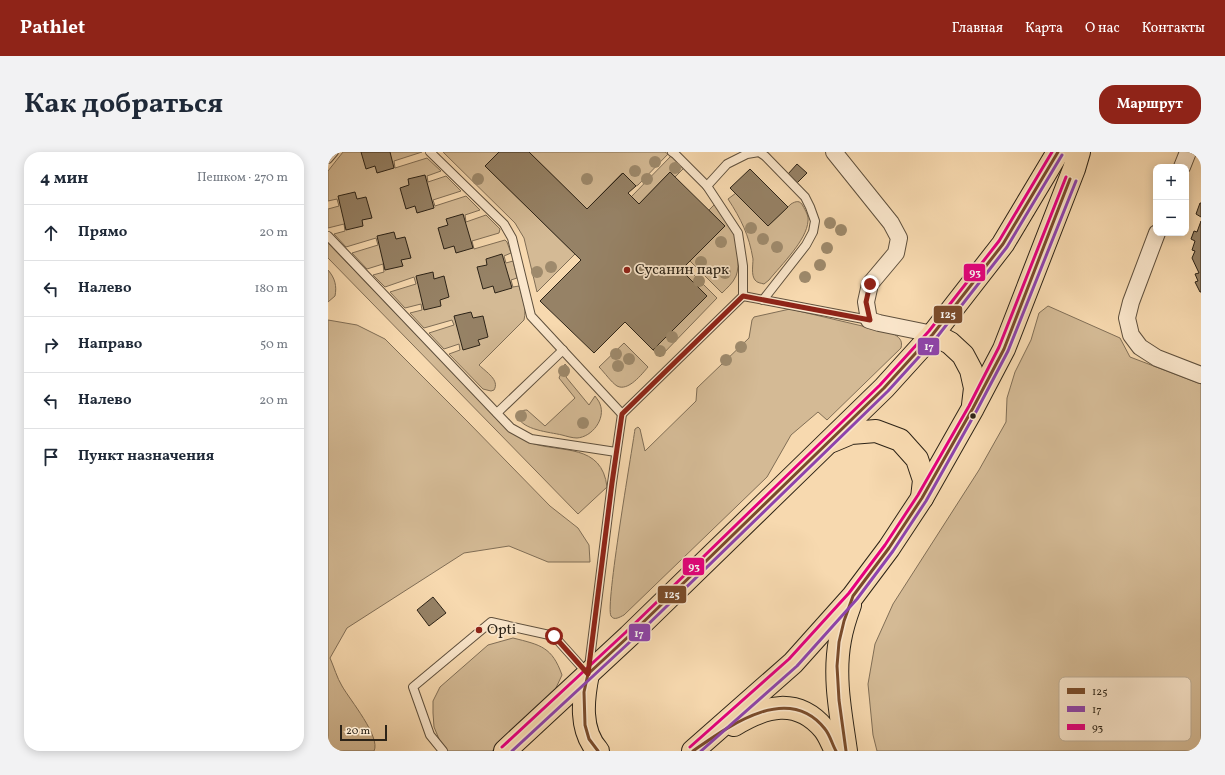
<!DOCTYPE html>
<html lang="ru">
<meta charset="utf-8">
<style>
:root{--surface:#fff;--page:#f2f2f3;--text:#1f2937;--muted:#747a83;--line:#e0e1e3;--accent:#8f2418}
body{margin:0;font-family:Vollkorn,serif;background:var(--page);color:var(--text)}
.controls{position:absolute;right:12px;top:12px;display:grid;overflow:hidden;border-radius:8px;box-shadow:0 2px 10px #0003}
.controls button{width:36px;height:36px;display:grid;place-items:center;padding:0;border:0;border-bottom:1px solid var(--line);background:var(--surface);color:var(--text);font:20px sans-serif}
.scale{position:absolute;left:12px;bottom:10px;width:47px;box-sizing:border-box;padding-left:4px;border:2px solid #2c2317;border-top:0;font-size:11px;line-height:14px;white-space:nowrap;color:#2c2317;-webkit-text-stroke:3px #fae6cb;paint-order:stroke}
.stop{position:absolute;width:12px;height:12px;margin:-9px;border:3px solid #8f2418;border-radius:50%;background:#fff}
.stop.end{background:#8f2418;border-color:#fff;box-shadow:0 1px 4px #0008}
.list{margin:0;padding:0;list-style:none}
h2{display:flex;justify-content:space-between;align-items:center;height:52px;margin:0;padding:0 16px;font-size:17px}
h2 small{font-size:13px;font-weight:400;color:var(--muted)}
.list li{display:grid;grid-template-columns:26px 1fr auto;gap:12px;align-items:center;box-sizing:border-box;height:56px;padding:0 16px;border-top:1px solid var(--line)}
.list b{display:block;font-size:15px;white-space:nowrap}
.list em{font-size:13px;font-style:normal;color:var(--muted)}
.icon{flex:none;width:22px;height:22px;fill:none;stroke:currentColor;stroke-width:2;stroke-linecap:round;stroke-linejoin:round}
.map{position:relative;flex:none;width:873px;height:599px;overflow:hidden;border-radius:16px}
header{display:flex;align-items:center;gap:24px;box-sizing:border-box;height:56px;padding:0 20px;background:var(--accent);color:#fff}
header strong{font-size:19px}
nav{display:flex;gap:22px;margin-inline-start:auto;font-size:14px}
.intro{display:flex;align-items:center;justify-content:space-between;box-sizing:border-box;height:96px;padding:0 24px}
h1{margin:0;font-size:28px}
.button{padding:10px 18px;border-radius:16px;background:var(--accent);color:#fff;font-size:14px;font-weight:700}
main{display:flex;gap:24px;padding:0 24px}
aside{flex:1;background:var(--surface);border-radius:16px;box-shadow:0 2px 10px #0003}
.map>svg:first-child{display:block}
.green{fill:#d4ba95;stroke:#806e56}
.building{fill:#968266;stroke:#2c2317}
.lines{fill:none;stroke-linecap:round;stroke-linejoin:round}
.service-casing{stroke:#5f503d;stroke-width:10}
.minor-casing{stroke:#5f503d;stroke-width:18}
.trunk-casing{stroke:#2c2317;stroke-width:24}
.service{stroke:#fae6cb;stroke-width:8}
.minor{stroke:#fae6cb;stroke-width:16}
.trunk{stroke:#f7d9af;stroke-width:22}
.bus-1-casing{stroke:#fae6cb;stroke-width:6}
.bus-2-casing{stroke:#fae6cb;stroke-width:6}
.bus-3-casing{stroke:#fae6cb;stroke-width:6}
.bus-1{stroke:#7a4b2a;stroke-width:3}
.bus-2{stroke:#8e44ad;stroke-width:3}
.bus-3{stroke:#e5007d;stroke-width:3}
.tree{fill:#9e8a6c}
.route{stroke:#8f2418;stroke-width:5}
.poi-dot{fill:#8f2418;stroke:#fae6cb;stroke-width:1.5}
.bus-dot{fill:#2c2317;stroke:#fae6cb;stroke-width:1.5}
.labels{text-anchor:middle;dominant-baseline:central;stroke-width:3.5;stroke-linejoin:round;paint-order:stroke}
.poi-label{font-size:15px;fill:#2c2317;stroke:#fae6cb;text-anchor:start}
.key{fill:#fae6cb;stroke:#bcac95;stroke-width:1}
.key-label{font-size:11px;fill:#2c2317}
.line-badge{stroke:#fae6cb;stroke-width:1.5}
.badge-label{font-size:11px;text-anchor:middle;font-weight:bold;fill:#fff}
</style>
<header>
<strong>Pathlet</strong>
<nav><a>Главная</a><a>Карта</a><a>О нас</a><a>Контакты</a></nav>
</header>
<div class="intro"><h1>Как добраться</h1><a class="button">Маршрут</a></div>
<main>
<aside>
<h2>4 мин<small>Пешком · 270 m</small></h2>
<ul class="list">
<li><svg class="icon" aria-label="ahead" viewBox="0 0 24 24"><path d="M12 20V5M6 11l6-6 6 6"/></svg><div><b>Прямо</b></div><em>20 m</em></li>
<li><svg class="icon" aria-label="left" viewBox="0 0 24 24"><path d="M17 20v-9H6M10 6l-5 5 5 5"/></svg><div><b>Налево</b></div><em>180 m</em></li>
<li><svg class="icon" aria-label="right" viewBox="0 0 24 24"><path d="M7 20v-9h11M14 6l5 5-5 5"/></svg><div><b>Направо</b></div><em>50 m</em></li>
<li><svg class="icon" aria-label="left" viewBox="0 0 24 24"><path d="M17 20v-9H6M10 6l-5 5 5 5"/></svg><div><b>Налево</b></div><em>20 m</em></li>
<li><svg class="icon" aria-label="arrive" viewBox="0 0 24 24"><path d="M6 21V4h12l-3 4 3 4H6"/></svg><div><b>Пункт назначения</b></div></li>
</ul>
</aside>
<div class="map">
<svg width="873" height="599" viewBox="0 0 873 599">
<rect width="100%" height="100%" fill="#f7d9af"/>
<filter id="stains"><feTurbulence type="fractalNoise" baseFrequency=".005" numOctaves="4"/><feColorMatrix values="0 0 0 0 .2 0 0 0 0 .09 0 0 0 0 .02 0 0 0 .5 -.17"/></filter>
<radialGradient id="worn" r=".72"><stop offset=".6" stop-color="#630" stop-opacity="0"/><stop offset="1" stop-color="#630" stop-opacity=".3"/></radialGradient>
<g class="green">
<path d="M15,0H94L66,9L67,16L99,6L113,19L99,24L100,30L118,24L133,39L105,48L107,54L138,44L152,58L137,63L138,70L158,63L172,77L171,81L144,89L146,97L177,88L179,90L183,101L176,104L178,111L185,109L189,126L183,128L185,135L191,134C194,145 199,156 196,168L151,213C158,220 172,228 166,238L163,239L155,237L121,202L132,198L131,192L116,197L101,181L126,173L124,168L96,176L82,161L94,158L93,152L77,156L62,140L88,132L86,125L57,135L45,123L56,120L55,112L39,117L24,101L50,93L48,86L18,95L6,82L17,79L16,72L0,76V57L11,54L9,47L0,49V19Z"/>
<path d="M115,0H171L157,14L247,102L209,140L196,86L187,71Z"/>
<path d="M201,0H337L340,2L310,33L308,34L294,21L259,57Z"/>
<path d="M343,4L356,16L347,25L342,20L311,52L303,45Z"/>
<path d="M408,41L440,74L463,52C468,49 472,48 475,54C477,58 481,64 480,69C479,88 453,113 441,128L436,132C433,131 429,131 427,128C423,123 425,113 425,107C421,83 413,67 400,47Z"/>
<path d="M388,51C394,61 402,71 406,81C410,90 412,115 408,124C405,131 399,136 394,141L362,109L397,74L381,58Z"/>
<path d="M0,91L181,279C188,283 195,288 203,291C233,301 274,291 279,335L250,362L0,106Z"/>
<path d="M357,114L389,146L332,205L325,198L379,144L353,118Z"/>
<path d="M0,118C7,126 9,134 7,144L0,150Z"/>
<path d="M720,154L792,186L802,205L873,232V599H549L545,583L540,532L547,492L565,452L651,318L678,270L679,246L687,220L703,188L711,161Z"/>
<path d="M462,157L564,181C571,185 575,188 573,196L499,268L490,260L463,283L439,325L296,463C292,465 286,469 283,464C277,454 304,299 307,277L310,275L312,277L317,299L368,249L369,236L421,186L424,168L426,165Z"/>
<path d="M0,168L29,173L57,187L140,270L222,354L250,376L261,393L262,410H220L181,394L136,401L19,476L2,506C6,515 9,526 14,534C22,548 53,585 46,599H0Z"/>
<path d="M296,191L320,215C314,222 300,240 289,234C283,230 277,221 271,215Z"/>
<path d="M237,212L241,217L238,225L261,253L267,244C269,247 271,249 272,252C278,267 264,285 249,286C244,286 238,284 234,283C221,280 195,278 190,265C191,260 194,258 199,258L217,274L247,246L231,226Z"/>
<path d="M185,486C213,493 224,495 234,523L227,538L164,599H119L111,587L106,575L105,561V549L112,535L160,493Z"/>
</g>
<g class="building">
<path d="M33,0H62L66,16L49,21L47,14L38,17Z"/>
<path d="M171,0H201L259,57L295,21L308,34L300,41L311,52L342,20L397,74L353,118L379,144L325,198L297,170L266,201L212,149L253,108L157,14Z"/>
<path d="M469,12L479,21L469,31L460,22Z"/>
<path d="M422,17L460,55L440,74L402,36Z"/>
<path d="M97,23L106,56L89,61L87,54L78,57L72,36L81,33L80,27Z"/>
<path d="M27,40L29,47L38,45L44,66L34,68L35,74L18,78L10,44Z"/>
<path d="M872,51H873V65L868,62Z"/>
<path d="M135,62L145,96L128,101L126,94L116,97L110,76L120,73L118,67Z"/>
<path d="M873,69V140H872L867,130L870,129L867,122L871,121L864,106L867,99L864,98L867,89L863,87L866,79L869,80Z"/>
<path d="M66,80L68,87L77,85L83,106L73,108L75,114L57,118L49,84Z"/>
<path d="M174,102L184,136L167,141L165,134L155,137L149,115L159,113L158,107Z"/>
<path d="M105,120L106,127L116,124L121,145L112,148L113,154L96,158L88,124Z"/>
<path d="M143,160L145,166L155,164L160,185L150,188L152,193L135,198L126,164Z"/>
<path d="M105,445L118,461L101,474L89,458Z"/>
</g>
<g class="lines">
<g class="service-casing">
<g id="service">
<path d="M102,0L176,72L184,86L203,164L294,262"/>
<path d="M0,7L6,0"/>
<path d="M379,34L399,12L419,2L431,0L437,4L477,45L482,55L487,69L485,80L478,93L435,148"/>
<path d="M0,84L183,276L203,287L288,300"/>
<path d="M415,144L541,168"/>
<path d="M169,261L235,198"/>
<path d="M261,515L284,331L294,262L415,144V114L410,81L379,34L347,2L344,0"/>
<path d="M115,599L102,583L85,535L163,470L226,484L259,521"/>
</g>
</g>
<g class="minor-casing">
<g id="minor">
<path d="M506,0L563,71L571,86L568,101L542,132L538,150L541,168L551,171L605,182"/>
<path d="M854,15L860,0"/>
<path d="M829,81L803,150L799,166L803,183L812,195L829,206L873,223"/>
</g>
</g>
<g class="trunk-casing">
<g id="trunk">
<path d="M605,182L622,191L635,203L643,218L647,236L645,253"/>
<path d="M504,289L523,281L548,279L572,288L589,307L596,328L594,346"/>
<path d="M260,522C255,547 251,578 270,599"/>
<path d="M406,573C437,554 469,545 496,577C501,583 504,592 508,599"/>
<path d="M177,599L301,484L556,236L605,182L675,92L730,0"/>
<path d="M365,599L465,511L525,444L561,396L594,346L645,256L676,197L746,17L751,0"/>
<path d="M518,599C513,563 505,525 512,488C514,476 518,464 522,453"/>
</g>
</g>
<use href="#service" class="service"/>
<use href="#minor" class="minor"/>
<use href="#trunk" class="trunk"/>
<g class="bus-1-casing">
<g id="bus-1">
<path d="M270,599L261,587L257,573L256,540L260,522L301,484L556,236L605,182L675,92L730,0"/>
<path d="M365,599C401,574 460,530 497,577C502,583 504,592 508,599"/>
<path d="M518,599L511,548L509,514L511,490L516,469L525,444L561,396L594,346L645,256L676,197L742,27"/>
</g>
</g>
<g class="bus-2-casing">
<g id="bus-2">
<path d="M184,599L304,488L560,239L609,185L679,95L734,3"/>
<path d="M373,599L469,514L529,447L565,399L598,349L649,258L680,199L748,29"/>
</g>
</g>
<g class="bus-3-casing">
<g id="bus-3">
<path d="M174,595L298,480L552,233L601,179L671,89L724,0"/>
<path d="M362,595L461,507L521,441L557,393L590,343L641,254L671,195L738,25"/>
</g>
</g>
<use href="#bus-1" class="bus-1"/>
<use href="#bus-2" class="bus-2"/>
<use href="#bus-3" class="bus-3"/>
</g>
<g class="tree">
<circle cx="327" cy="10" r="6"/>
<circle cx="347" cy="16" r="6"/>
<circle cx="307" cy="19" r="6"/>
<circle cx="150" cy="27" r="6"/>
<circle cx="259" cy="27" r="6"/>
<circle cx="319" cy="27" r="6"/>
<circle cx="502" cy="71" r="6"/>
<circle cx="423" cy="76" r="6"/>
<circle cx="513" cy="78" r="6"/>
<circle cx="435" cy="87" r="6"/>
<circle cx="393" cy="90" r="6"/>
<circle cx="449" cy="95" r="6"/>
<circle cx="499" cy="96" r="6"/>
<circle cx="373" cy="110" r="6"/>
<circle cx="492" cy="113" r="6"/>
<circle cx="223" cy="115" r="6"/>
<circle cx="209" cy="120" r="6"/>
<circle cx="397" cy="121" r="6"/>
<circle cx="477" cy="125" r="6"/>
<circle cx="371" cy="129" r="6"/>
<circle cx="344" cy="185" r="6"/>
<circle cx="413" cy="195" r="6"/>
<circle cx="332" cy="199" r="6"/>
<circle cx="288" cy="202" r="6"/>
<circle cx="301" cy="207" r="6"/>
<circle cx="398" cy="208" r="6"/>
<circle cx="290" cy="214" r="6"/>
<circle cx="236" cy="219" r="6"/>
<circle cx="193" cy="264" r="6"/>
<circle cx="255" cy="271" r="6"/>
</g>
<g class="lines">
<path class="route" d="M226,484L260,522L284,331L294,262L415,144L542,168L538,150L542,132"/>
</g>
<g class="poi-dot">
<circle cx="299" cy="118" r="4"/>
<circle cx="151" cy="478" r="4"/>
</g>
<circle class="bus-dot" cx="645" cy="264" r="3.5"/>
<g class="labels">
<g class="poi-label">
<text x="307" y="118">Сусанин парк</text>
<text x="159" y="478">Opti</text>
</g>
</g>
<rect x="731" y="525" width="132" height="64" rx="6" class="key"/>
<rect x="739" y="536" width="18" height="6" fill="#7a4b2a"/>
<rect x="739" y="554" width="18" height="6" fill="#8e44ad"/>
<rect x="739" y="572" width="18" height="6" fill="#e5007d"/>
<g class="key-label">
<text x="764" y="543">125</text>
<text x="764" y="561">17</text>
<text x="764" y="579">93</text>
</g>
<g class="line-badge">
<rect x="635" y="111" width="23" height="19" rx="4" fill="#e5007d"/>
<rect x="605" y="153" width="30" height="19" rx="4" fill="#7a4b2a"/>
<rect x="589" y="185" width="23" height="19" rx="4" fill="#8e44ad"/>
<rect x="354" y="405" width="23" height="19" rx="4" fill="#e5007d"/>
<rect x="329" y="433" width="30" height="19" rx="4" fill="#7a4b2a"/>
<rect x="300" y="471" width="23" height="19" rx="4" fill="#8e44ad"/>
</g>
<g class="badge-label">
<text x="647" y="124">93</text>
<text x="620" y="166">125</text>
<text x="601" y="198">17</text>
<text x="366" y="418">93</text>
<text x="344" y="446">125</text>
<text x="311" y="485">17</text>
</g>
<rect width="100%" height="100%" filter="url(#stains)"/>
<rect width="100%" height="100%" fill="url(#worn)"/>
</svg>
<div class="controls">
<button>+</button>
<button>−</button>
</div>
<div class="scale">20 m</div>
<div class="stop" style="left:226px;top:484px"></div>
<div class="stop end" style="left:542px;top:132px"></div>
</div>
</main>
